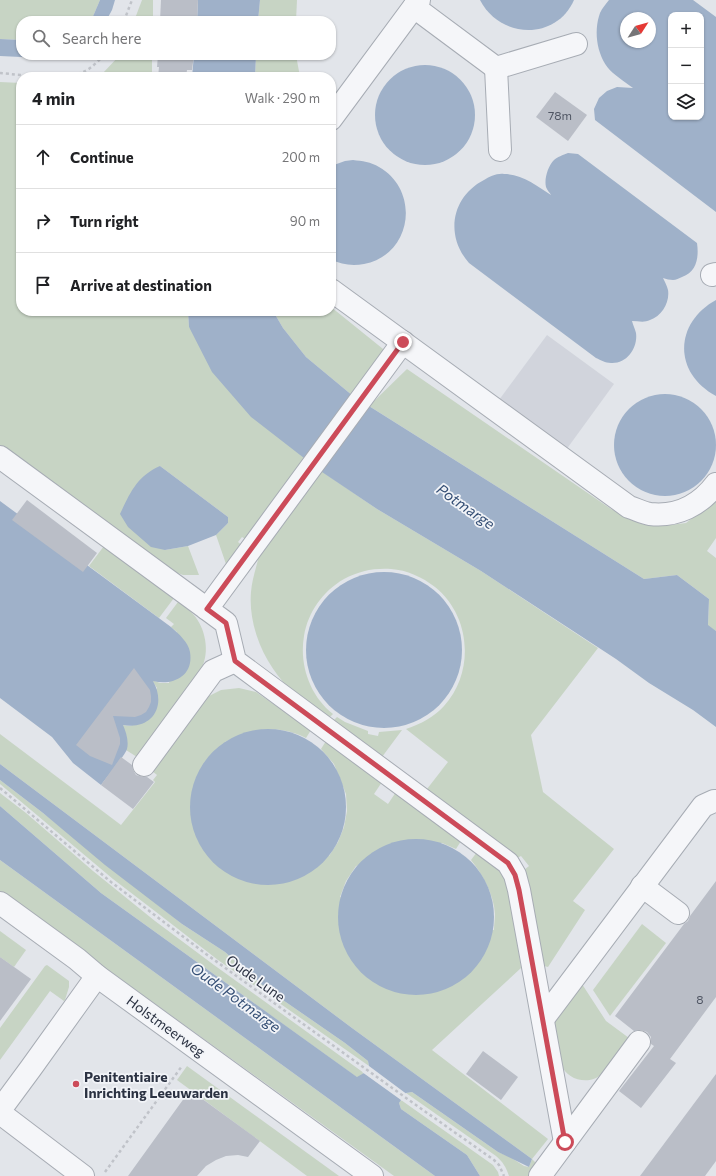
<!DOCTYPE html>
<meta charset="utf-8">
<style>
:root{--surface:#fff;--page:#f6f6f6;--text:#202124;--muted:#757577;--line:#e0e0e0}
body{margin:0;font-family:Commissioner,sans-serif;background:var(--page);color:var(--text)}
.controls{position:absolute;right:12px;top:12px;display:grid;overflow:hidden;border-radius:8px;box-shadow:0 1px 3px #0004}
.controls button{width:36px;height:36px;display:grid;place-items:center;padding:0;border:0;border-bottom:1px solid var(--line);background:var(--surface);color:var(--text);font:20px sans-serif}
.compass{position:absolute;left:620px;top:12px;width:36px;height:36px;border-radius:50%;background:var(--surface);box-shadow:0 1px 3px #0004;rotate:54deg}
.stop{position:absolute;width:12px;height:12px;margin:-9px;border:3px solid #cc4b59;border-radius:50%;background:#fff}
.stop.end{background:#cc4b59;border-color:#fff;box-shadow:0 1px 4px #0008}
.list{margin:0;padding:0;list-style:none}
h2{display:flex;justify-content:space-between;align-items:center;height:52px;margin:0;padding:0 16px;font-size:17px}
h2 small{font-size:13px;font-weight:400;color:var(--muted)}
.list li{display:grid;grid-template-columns:26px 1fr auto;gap:12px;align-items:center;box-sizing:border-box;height:64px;padding:0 16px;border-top:1px solid var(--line)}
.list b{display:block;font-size:15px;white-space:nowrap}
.list em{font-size:13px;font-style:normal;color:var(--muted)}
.icon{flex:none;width:22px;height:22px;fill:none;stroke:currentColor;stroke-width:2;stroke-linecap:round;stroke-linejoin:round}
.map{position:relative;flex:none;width:716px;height:1176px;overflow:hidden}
.search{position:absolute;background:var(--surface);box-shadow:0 1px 3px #0004;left:16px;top:16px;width:320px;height:44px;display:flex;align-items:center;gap:10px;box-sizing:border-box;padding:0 14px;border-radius:16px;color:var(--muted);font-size:15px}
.panel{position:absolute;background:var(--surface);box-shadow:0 1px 3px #0004;left:16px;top:72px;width:320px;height:244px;border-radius:16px}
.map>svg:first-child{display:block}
.built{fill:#d1d4dc}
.green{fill:#c7d4c4}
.water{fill:#9fb1c9;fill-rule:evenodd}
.pier{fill:#e2e5ea}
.building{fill:#babec7}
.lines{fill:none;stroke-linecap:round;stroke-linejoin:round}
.minor-casing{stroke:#a7acb4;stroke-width:24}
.path{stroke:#c0c3c9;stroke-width:2.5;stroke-dasharray:3 3;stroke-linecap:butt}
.minor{stroke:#f5f6f9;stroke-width:22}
.route{stroke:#cc4b59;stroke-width:5}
.poi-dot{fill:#cc4b59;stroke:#f2f4f8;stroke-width:1.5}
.labels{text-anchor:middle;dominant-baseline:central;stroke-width:3.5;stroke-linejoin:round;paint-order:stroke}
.number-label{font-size:12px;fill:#4f5563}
.street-label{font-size:14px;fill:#2b3242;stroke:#f2f4f8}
.poi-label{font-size:14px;font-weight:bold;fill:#2b3242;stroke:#f2f4f8;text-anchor:start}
.water-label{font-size:15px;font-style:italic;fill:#354f75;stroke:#f2f4f8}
</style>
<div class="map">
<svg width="716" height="1176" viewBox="0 0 716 1176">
<rect width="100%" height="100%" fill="#e2e5ea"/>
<path class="built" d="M547,335L614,384L566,450L499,400Z"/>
<g class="green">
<path d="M0,0H100L91,21H21V40L0,39Z"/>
<path d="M142,0H153V21H134Z"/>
<path d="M260,0H297L296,21H258Z"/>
<path d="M120,55H152V77H96L103,73Z"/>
<path d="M256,55H296L300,77H255Z"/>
<path d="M0,82L21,83V311H188L189,327L305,459L247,540L242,537L238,542L243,546L226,564L216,535L228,523V517L160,466L165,550L188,546L199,575H183L169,570L0,445Z"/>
<path d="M331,307L388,353L353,396L306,357L283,328L273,311H331Z"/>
<path d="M407,369L611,509L641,524L662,526L686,523L716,499V538L707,551L716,558V631L708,626L709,599L677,575L644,579L369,406Z"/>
<path d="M320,470L377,509L481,571L598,648L531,735L543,792L614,849L573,901L585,910L548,967L544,966L524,870L529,866L521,856L517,858L427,789L448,762L406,729C421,724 434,717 444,706C475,672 471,616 435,587C422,577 407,570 391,569C374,568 359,571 344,579C323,591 308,612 304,636C299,665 310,696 333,714L329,718C317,709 302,700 290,689C265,665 248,627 251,592C252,580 256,568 259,556Z"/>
<path d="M104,546L174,598L159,618L89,566Z"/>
<path d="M178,602C182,605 187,608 191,612C204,624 210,648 203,665C201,669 199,672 197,676L137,757L126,750L127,742L122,725L131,726L157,688L152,680L160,683H169L177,632L171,627L174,624L166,618Z"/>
<path d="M239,688L256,692L311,730L306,738C277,724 253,728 225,742L329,856L338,842L344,827L347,811L346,794L334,764L321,749L326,741L382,782L374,794L388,804L396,792L461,841L456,849L442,843L356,866L346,881L340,897L494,930C494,924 495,919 495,914C494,895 483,875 471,860L477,852L495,866L503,876L509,889L521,968L432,1050L548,1139L532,1159L537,1164L528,1176H509C506,1167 503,1162 496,1156L406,1093L412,1092L498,1152L510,1157L524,1166L529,1167L532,1159L352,1028L0,764V734L121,825L155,782L153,780L157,775L152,771L205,698L221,690Z"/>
<path d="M337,717L345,722L368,731V734L378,736L379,732L402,730L382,757L333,721Z"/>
<path d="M0,780L43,813L182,924L225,952L267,989L345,1043L368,1061L369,1066L218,960L160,915L113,879L0,784Z"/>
<path d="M0,793L26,813L93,871L155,921L214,965L364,1073L358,1078L101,893L0,806Z"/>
<path d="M0,860L435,1176H394L0,892Z"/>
<path d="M642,924L666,943L610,1016L593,990Z"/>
<path d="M0,931L26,950L14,967L0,957Z"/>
<path d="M47,965L69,981V987L65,1000L64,1001L50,991L0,1060V1028L45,966Z"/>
<path d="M580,981L606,1021L629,1038C622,1048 607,1073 596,1078C583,1084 566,1078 561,1064C558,1057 557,1050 556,1043C554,1038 551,1031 553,1025C556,1010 571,994 580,981Z"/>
<path d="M187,1066L339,1176H307L177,1080Z"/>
<path d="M401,1100L493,1165L498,1172L499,1176H480L467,1155L401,1109L399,1103Z"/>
</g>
<g class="water">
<path d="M100,0H115L112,10L106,21H91Z"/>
<path d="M198,0H260L258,21H197Z"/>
<path d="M480,0H574C556,41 500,39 480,0Z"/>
<path d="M609,0H693L716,17V212L595,120L594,109L599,98L607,91L617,87L633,88C626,83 619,78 613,73C597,59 593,32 600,13C602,8 606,4 609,0ZM671,15H701V117H671ZM626,18H650V42H626Z"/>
<path d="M0,39L21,40V55H75L63,59L0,56Z"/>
<path d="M194,55H256L255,77H192Z"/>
<circle cx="425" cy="115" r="50"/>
<path d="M568,153L578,154L697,243C699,257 697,272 682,277C679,278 676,280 673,280C670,280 666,279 663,278C665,282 667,286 668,290C670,302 662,316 650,320C644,323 638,321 632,321C633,325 635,329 636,333C638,348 627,364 611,363C605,363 601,360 596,358L469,263C445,236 451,197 484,180C489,177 497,173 504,174C522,174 537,186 551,195C550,193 547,190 546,187C544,179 548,166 554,160C557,157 563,155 568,153Z"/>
<path d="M353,160C362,161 371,162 379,167C421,191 412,255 364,264C353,266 341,265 331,259V166L345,161Z"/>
<path d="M716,300V396C673,373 674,323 716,300Z"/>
<path d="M188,311H273L283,328L306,357L353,396L644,579L677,575L709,599L708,625L716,631V727L693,710L649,683L616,659L481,571L377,509L322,472L251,417L212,372L189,327Z"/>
<circle cx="665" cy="445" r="51"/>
<path d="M160,466L228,517V523L216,535L188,546L165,550L151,547L128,527L120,514C130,493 137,476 160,466Z"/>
<path d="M0,501L171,627C179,634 188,642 190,652C194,676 173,686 153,681C167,706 152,730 123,725C126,732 129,741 127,749C124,757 107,777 101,785L73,763L52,737L0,698Z"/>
<circle cx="384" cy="650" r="78"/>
<circle cx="268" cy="807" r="78"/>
<path d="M0,764L352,1028L532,1159L529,1167L498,1152L412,1092L406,1093L399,1103L401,1109L467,1155L480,1176H435L0,860V806L101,893L357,1077L364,1073L369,1066L368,1061L345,1043L267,989L225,952L182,924L105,865L43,813L0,780Z"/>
<circle cx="416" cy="917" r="78"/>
</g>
<path class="pier" d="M367,1065L369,1066L408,1095L402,1101L401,1100L362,1072Z"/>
<g class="building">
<path d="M161,0H198L197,21H160Z"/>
<path d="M158,55H194L192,70H187L186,77H158L159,67H157Z"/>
<path d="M555,92L587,115L568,141L536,117Z"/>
<path d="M27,500L97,553L83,572L12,520Z"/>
<path d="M134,668L150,690L151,696V702L149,707L146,712L141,715L135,717L113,716L120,738V744L112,765L90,756L76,745Z"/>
<path d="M121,757L132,765L133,770L136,775L142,777H147L154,782L133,809L101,785Z"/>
<path d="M716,881V997L670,1059L676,1063L641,1108L619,1091L654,1046L651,1044V1037L647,1032L641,1030L634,1031L615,1016L684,924L688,921L690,916Z"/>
<path d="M0,957L31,979L0,1021Z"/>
<path d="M483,1051L518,1077L501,1100L466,1074Z"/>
<path d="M716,1074V1161L705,1176H640Z"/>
<path d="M190,1090L260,1141L248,1157L238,1155L226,1156L216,1160L206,1166L197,1176H128Z"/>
</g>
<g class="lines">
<g class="minor-casing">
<g id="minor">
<path d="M414,7L496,68L576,44"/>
<path d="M496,68L500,150"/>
<path d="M331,119L419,0"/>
<path d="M712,275L716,274"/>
<path d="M331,290L629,507C636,509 643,513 650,514C677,517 700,505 716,484"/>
<path d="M403,342L207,609L226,623L235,661L508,863L515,875L519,890L565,1142"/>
<path d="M0,457L207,609"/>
<path d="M144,765L213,671L235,661"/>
<path d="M642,886L678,913"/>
<path d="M0,903L77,959L97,976L372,1176"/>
<path d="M543,1019L703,806L714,801H716"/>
<path d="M0,1110L31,1068L97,976"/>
<path d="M0,1113L83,1176"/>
<path d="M540,1176L639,1042"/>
</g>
</g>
<g class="path">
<path d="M124,21L132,0"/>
<path d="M0,73C23,75 63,81 83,72C91,69 98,61 104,55"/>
<path d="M0,788L111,882L206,954L406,1098L494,1160L499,1165L504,1176"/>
<path d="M105,1172L182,1066"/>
</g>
<use href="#minor" class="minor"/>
</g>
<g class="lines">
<path class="route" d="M403,342L207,609L226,623L235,661L508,863L515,875L519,890L565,1142"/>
</g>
<circle class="poi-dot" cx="76" cy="1084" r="4"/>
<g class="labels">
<g class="number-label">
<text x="560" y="115">78m</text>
<text x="700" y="999">8</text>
</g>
<g class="street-label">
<text transform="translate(256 978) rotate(36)">Oude Lune</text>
<text transform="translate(166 1026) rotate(36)">Holstmeerweg</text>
</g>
<g class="poi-label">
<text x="84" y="1076">Penitentiaire<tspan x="84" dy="16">Inrichting Leeuwarden</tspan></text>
</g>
<g class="water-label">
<text transform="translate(466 506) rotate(35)">Potmarge</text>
<text transform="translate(236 997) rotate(36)">Oude Potmarge</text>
</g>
</g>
</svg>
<div class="controls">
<button>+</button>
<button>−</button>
<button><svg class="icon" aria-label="layers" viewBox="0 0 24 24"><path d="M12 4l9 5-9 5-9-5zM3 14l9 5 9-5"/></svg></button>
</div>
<svg class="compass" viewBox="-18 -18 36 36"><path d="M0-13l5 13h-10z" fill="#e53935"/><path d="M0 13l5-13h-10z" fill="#757577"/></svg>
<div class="stop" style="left:565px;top:1142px"></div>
<div class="stop end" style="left:403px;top:342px"></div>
<div class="search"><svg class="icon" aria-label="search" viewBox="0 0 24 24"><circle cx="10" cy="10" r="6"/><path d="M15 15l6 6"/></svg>Search here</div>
<section class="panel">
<h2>4 min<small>Walk · 290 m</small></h2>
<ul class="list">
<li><svg class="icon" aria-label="ahead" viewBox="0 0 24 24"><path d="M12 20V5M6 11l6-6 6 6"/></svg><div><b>Continue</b></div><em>200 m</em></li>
<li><svg class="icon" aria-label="right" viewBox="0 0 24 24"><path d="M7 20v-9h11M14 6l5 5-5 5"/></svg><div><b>Turn right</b></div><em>90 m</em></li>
<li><svg class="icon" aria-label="arrive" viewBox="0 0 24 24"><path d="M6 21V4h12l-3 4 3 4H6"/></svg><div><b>Arrive at destination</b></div></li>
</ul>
</section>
</div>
